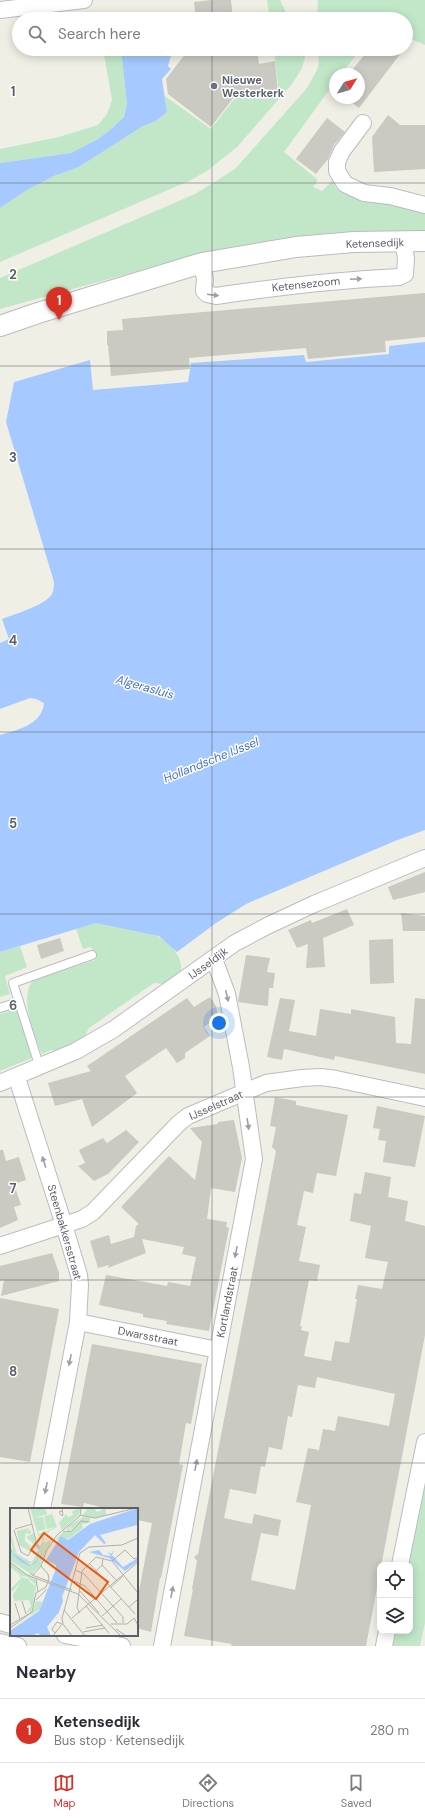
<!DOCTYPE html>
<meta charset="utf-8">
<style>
:root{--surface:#fff;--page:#f7f7f7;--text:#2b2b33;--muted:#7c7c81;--line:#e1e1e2;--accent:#d93025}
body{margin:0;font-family:"DM Sans",sans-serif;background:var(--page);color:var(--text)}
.controls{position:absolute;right:12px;bottom:12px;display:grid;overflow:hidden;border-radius:8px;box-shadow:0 2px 10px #0003}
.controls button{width:36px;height:36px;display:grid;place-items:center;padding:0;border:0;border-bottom:1px solid var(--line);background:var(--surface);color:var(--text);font:20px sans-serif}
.compass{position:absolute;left:329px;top:68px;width:36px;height:36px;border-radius:50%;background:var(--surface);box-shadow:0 2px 10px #0003;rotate:53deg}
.you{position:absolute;left:219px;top:1023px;width:14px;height:14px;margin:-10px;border:3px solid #fff;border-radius:50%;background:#1a73e8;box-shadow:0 0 0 6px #1a73e833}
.badge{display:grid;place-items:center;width:26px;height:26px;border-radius:50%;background:var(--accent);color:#fff;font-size:13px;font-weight:700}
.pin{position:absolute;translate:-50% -33px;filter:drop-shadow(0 1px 2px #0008)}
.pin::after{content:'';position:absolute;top:21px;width:14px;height:12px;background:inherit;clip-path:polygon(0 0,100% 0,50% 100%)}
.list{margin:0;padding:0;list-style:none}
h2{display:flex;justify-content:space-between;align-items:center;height:52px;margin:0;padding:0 16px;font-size:17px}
h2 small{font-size:13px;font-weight:400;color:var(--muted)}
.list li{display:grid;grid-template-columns:26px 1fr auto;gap:12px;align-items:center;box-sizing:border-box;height:64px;padding:0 16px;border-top:1px solid var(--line)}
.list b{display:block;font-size:15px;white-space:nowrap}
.list p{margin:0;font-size:13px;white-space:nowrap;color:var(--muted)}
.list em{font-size:13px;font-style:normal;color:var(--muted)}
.icon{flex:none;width:22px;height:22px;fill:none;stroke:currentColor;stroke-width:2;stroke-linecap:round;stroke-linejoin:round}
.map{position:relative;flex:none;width:425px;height:1646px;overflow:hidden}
.search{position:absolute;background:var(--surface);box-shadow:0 2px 10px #0003;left:12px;right:12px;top:12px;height:44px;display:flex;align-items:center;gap:10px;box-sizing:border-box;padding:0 14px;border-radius:22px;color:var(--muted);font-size:15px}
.sheet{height:116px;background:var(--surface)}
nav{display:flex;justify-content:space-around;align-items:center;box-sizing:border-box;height:56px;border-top:1px solid var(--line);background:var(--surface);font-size:11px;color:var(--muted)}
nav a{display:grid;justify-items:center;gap:2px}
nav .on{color:var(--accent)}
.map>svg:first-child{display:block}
.green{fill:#c2e7c8}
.water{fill:#a6caff}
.building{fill:#cac9c2;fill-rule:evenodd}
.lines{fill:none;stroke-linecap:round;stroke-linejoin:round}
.service-casing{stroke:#babcc1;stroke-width:10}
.minor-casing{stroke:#babcc1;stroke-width:18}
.tertiary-casing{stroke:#babcc1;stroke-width:22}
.service{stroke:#fff;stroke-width:8}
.minor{stroke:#fff;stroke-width:16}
.tertiary{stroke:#fff;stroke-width:20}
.oneway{fill:#9e9fa3}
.grid{fill:none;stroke:#5d5f66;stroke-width:1;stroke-opacity:0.55}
.worship-dot{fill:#6b7280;stroke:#fff;stroke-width:1.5}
.labels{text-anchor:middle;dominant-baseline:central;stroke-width:3;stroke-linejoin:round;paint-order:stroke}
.worship-label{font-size:11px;font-weight:bold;fill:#5b616d;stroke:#fff;text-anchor:start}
.street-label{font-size:11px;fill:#5d5f66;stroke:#fff}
.water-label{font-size:12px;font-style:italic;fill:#4770c4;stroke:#fff}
.inset-road{fill:none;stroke:#b1b1ae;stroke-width:1}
.view{fill:#e8590c;fill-opacity:0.15;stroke:#e8590c;stroke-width:2}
.inset-edge{fill:none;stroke:#5d5f66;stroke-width:2}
.grid-label{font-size:13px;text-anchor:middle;font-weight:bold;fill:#5d5f66;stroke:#fff;stroke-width:3;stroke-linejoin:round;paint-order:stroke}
</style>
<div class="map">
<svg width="425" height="1646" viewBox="0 0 425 1646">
<rect width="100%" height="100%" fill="#efefe5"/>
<g class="green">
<path d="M267,0H280L289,19H270Z"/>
<path d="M318,0H425V45L406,37V19H317Z"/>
<path d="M103,49H121L127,104L124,117L110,130L98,139L71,153L0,163V149L59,137L98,125L107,114L112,100Z"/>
<path d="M274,49H303L305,57L302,68L292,84L237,147L207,171L189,181L0,262V208L27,190L54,176L79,167L143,126L156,121L167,112L165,96L211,129L235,98L279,93Z"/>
<path d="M318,49H361L341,74H335V82L284,152L318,180L313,187L322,191L332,181L336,188L342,193L388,200L425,209V233L204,253L0,309V278L195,194L235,169L307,88L316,72L319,63Z"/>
<path d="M96,923C106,923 152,932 159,937C171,943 183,958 181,971L163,984L154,983L89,1028L85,1036L58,1051L51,1050L42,1054C34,1037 19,997 33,980L95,960L91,947L83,949L76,929Z"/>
<path d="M20,946L27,967L5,976L10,994L0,997V952Z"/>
<path d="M18,1008L32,1058L0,1071V1014Z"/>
<path d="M425,1464V1623L420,1646H390L393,1631H410V1565H406Z"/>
</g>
<g class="water">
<path d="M121,49H173L168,66L171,69L162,79L167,112L156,121L143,126L79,167L54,176L27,190L0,208V163L71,153L98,139L110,130L124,117L127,104Z"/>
<path d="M425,342V830L395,841L246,904L216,923L177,952L159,936L96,923L0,952V735C17,730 42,725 44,703L36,699L30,698L0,709V643L9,639L2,619C15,614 46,605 52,594C54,590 54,586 54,582L6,422L14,382L90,360L93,390L188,382L191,363L304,355L306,362L389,354V346Z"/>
</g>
<g class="building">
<path d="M211,0H231L233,19H196L194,2Z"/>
<path d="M189,49L257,50L259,64L275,61L278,92L234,97L211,127L168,94L166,79Z"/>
<path d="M369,49H404L359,108L346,98H359V74H349Z"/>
<path d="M388,115L400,125H425V169L374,172L372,137Z"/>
<path d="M327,118L345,132L334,145L328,159L316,174L296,159Z"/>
<path d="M425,293V337L385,341L386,352L308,359L306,348L189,358L190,369L111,376L108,345H107V331L123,330L122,319Z"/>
<path d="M425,872V892L393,900L388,887Z"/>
<path d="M347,909L354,925L323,938L325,967L306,968L308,944L297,948L288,930L311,920L312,923Z"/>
<path d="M401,913L425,916V931H403Z"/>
<path d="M60,938L64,951L41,959L37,945Z"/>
<path d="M393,939L394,983L370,984L369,940Z"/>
<path d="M246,955L270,958L267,972L275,973L273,988H269L268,1006L238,1002Z"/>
<path d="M210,997L216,1006L218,1017L204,1027L210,1036L185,1053V1058L177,1063L166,1048L125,1076L137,1093L92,1127L82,1099L55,1106L48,1083L91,1071L87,1066L187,998L194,1007Z"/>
<path d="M280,998L295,1000L289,1031L316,1036L320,1009L351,1014V1009L395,1017L396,1043L411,1044L415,998L425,999V1074L335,1056L334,1060L284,1049L282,1060L267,1057Z"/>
<path d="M275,1097L296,1101V1105L348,1115L336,1176L317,1173L313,1193L304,1191L297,1225L306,1227L299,1261L320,1265L317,1281L309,1280L300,1326H302L301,1330L309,1332L304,1356L331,1361L335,1341L349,1343L357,1299H355L358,1285L382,1289L388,1262L365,1258L371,1226L350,1221L354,1193L361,1194L365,1172L391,1177L388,1197L408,1201L405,1221L425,1226V1335L366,1646H231L232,1644L184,1636L193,1589H192L197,1561L194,1557L198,1554L276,1151L272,1147L276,1127L270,1126ZM317,1377L395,1394L389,1426L338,1416L335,1431L323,1429L319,1450L308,1448L296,1502L311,1505L295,1590L251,1580L261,1533L278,1536L281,1520L254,1514L252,1524L224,1518L230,1489L256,1494L261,1466L265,1467L269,1447L282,1450L288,1416L292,1417L298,1385L315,1388Z"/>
<path d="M377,1106L425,1116L415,1167L383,1162L386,1141L378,1140L380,1129L373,1128Z"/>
<path d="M234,1120L242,1158L235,1192L211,1188L207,1219L227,1222L226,1227L229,1228L209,1331L166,1324L167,1321L143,1317V1314L99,1305L106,1275L167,1286L168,1282L190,1286L196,1257L182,1254L184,1247L142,1239L146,1253L108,1268L109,1265L98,1268L90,1241L109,1235L111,1244L134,1237L136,1226L139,1224L121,1207L169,1156L195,1180L202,1142L190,1128L218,1124V1122Z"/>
<path d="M126,1130L139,1142L108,1174L94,1181L78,1166L85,1163L79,1150L103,1138L107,1143Z"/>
<path d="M0,1150H3L6,1161L19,1157L26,1180L14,1184L21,1205L14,1207L18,1220L0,1228Z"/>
<path d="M52,1253L59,1273V1281L1,1296L4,1280L0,1281V1266Z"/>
<path d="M0,1298L59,1309L30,1462L0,1457Z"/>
<path d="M92,1344L202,1364L191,1424L186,1423L179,1464L183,1465L161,1578H160L151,1632L137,1628V1591H139L152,1523L137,1520V1509H109L84,1503L83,1507L61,1504Z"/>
</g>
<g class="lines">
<g class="service-casing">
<g id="service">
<path d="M0,1008L19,1002"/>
<path d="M40,1068L13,983L92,955"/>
</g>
</g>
<g class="minor-casing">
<g id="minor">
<path d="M0,10L84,0"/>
<path d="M363,123L342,151L337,162V171L345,184L364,193L390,196L425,205"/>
<path d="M202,263L205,279L204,291L207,294L216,296C277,287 337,280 399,277L405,274L406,258L403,242"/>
<path d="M17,1078L64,1225L79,1275L80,1285L78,1322L42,1509"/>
<path d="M0,1083L76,1051L114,1029L235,943L267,926L314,904L425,858"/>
<path d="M0,1246L82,1219L93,1212L179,1123L188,1116L266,1083L302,1078L321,1077L336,1079L425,1098"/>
<path d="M78,1322L218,1350"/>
<path d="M400,1565L425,1442"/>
<path d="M0,1622L11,1625"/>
<path d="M65,1635L122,1646"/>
<path d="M0,1642L18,1646"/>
<path d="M162,1646L254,1159L241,1067L227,994L214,959"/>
<path d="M384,1646L387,1631"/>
</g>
</g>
<g class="tertiary-casing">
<path id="tertiary" d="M0,326L38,313L202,263L296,247L354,242L425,241"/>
</g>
<use href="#service" class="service"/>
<use href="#minor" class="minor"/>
<use href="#tertiary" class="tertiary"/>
</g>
<defs><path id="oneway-solid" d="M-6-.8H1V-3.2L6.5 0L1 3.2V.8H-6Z"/></defs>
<g class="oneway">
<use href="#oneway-solid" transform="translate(356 279) rotate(-3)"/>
<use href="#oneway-solid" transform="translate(213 295) rotate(7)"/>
<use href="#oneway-solid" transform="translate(227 996) rotate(77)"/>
<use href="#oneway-solid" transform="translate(248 1124) rotate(81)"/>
<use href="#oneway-solid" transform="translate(44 1162) rotate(-108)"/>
<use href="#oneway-solid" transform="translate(236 1252) rotate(101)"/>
<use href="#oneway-solid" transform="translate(70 1360) rotate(101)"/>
<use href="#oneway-solid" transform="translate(196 1465) rotate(-79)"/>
<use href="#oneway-solid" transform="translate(46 1488) rotate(101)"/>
<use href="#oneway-solid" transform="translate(172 1592) rotate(-79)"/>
</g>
<path class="grid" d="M212,0V19M212,49V1646M0,183H425M0,366H425M0,549H425M0,732H425M0,914H425M0,1097H425M0,1280H425M0,1463H425"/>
<circle class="worship-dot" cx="214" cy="86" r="4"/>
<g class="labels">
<g class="worship-label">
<text x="222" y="80">Nieuwe<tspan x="222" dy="13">Westerkerk</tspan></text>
</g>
<g class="street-label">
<text transform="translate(375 243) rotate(-2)">Ketensedijk</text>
<text transform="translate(306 284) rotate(-6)">Ketensezoom</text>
<text transform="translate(208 963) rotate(-36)">IJsseldijk</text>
<text transform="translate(216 1105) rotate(-24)">IJsselstraat</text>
<text transform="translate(65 1232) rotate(74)">Steenbakkersstraat</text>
<text transform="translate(227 1302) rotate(-79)">Kortlandstraat</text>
<text transform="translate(148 1336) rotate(11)">Dwarsstraat</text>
</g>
<g class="water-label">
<text transform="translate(145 687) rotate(16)">Algerasluis</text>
<text transform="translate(211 760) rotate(-22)">Hollandsche IJssel</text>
</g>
</g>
<g transform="translate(10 1508)">
<rect width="128" height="128" fill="#efefe5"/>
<path d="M20,0H35L37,6L24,10L33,9L36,21L28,23L29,26L46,19L37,21L34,8L42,6L40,0L47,19L33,27L35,35L43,30L32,52L34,32L28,27ZM71,0L68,8L52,22L49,15L56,6L58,9L63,7L62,3ZM78,0H84L87,4L96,0V7L83,10L73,7ZM73,8L80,10V15L72,16L73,20L58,31L51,29L49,32L46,31L60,17L71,10L62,22L60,19L59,23L56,21L53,25L62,23ZM19,20L17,24L20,21L21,26L15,25V33L21,39L23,35L16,29L24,25L25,33L20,43L9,37L7,23ZM0,24L7,46L21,54L19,56L23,52L29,42L24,38L29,40V43L25,54L18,56L3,44ZM29,30L33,32L34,37L31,57L21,66L1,53L0,43L21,58L29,49L30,38L33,33ZM0,55L26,72L25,92V79L24,93L21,103L16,105L21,98L19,92L4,93L3,87L11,73L3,83L0,82L12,69L18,71L24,78L25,76L17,69L14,68L9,69L10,67L0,59ZM26,93L32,94L30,101L0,122L21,107Z" fill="#c2e7c8"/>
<path d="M128,0L127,17L90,27L96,35L94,36L85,27L69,44L52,89L53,93L49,104L37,119L41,128H31L28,125L22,128H0V123L29,103L46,61V57L36,52L51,28L58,32L80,16ZM0,36L3,45L20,57L26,53L29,41L25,37L28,36L30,39L27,54L20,58L11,54L0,43ZM89,42L93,47L101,48L97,43L101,46L104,42L102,47L113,59L128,50V53L115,63L99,50L85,46L79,44Z" fill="#a6caff"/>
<path class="inset-road" d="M52,0L53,7L52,8L49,4L52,3M70,7L85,10L126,0M5,21L22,16M4,22L11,44L18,48L26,33L18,0M53,24L62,23L71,13L78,14M102,53L115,42L124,51L128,49M0,54L17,67L68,86L111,128M79,55L125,106M92,57L106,72M65,62L74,66L113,109V115M86,63L92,57L93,50M20,66H24L31,58M22,67L62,82M26,71L28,84M64,73L75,78L107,115M101,79L113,68M70,83L89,105M26,92L37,81M12,93L16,106M5,95L10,111M76,98L99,125M119,99L128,91M54,102L75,128M70,105L67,100L72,63L86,49L102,53L128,85M92,108L111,91M62,110L128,54M101,116H117L124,110L128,117M0,117L22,104M0,120L22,104L26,85L36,79L39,71L38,66L31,58L37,42L47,27L70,8L71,0M76,120L93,117M106,121L116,128M73,124L95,120M45,125L42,121L47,114L52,116M43,128L52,116M62,128L53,116L52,110L70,45L79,39L112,37L128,30"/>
<path class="view" d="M34,25L98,74L86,91L21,42Z"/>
<rect width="128" height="128" class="inset-edge"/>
</g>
<g class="grid-label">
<text x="13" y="96">1</text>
<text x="13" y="279">2</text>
<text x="13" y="462">3</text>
<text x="13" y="645">4</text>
<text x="13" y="828">5</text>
<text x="13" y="1010">6</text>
<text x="13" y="1193">7</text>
<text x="13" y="1376">8</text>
</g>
</svg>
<div class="controls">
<button><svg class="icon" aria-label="locate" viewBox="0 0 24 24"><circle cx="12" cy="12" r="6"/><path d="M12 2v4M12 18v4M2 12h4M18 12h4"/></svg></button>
<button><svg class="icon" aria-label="layers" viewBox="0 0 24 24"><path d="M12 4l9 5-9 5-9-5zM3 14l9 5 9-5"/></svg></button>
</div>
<svg class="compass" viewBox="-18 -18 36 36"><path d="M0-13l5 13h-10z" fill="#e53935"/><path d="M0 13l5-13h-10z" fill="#7c7c81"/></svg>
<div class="you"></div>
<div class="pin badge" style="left:59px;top:320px">1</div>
<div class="search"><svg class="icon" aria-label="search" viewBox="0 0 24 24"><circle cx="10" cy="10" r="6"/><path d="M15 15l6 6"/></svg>Search here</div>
</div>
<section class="sheet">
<h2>Nearby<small></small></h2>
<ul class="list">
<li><span class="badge">1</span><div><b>Ketensedijk</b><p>Bus stop · Ketensedijk</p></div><em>280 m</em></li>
</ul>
</section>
<nav>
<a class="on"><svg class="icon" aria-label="map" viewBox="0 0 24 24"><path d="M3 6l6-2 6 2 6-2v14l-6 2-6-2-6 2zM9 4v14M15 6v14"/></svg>Map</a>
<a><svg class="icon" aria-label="directions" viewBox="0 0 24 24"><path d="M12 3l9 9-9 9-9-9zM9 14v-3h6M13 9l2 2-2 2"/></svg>Directions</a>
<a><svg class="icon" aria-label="saved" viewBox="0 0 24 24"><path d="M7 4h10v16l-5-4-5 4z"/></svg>Saved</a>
</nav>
